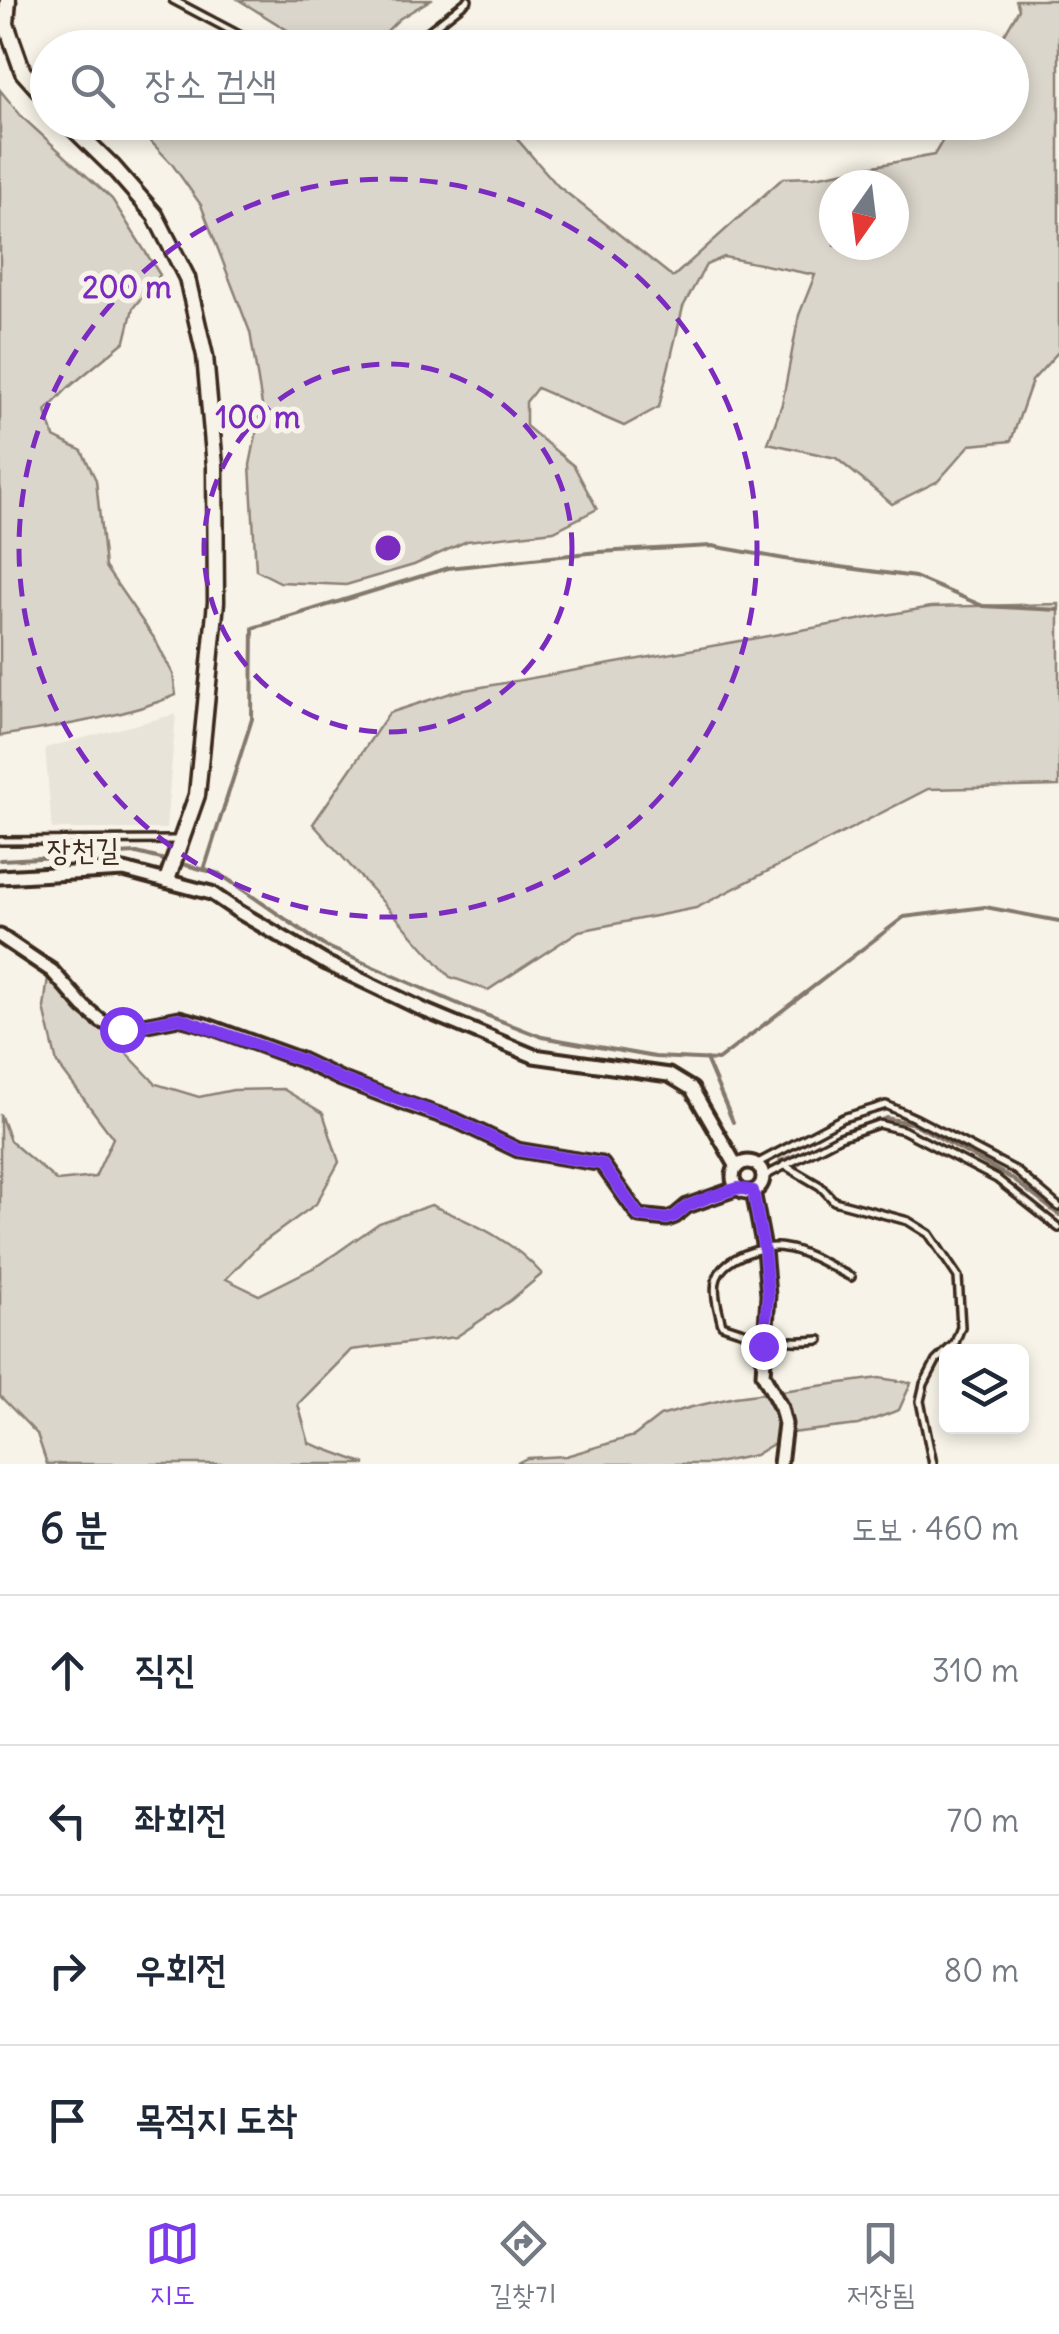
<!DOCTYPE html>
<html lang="ko">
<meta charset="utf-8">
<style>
:root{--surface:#fff;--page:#f2f2f3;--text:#1f2937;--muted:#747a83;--line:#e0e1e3;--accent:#7c3aed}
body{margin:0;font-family:Delius,"Poor Story",sans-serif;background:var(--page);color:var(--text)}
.controls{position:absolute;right:30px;bottom:30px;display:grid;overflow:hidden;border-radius:15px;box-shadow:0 5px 15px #0003}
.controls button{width:90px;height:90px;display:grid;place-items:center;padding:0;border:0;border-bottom:2px solid var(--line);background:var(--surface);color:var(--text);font:50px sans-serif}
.compass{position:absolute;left:819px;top:170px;width:90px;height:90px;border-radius:50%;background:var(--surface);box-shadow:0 5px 15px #0003;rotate:194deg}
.stop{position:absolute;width:30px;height:30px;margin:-22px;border:8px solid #7c3aed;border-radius:50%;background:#fff}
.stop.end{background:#7c3aed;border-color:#fff;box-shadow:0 2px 10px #0008}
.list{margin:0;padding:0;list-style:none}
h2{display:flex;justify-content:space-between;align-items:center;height:130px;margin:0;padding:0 40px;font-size:42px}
h2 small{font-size:32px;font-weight:400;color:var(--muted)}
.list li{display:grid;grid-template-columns:65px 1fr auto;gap:30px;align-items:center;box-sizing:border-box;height:150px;padding:0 40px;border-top:2px solid var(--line)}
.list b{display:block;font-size:38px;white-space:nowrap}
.list em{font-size:32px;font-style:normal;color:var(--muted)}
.icon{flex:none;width:55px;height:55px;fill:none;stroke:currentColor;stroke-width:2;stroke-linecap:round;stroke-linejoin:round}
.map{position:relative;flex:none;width:1059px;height:1464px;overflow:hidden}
.search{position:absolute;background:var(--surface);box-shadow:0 5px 15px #0003;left:30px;right:30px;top:30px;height:110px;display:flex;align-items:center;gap:25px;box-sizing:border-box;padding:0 35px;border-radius:55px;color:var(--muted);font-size:38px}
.sheet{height:730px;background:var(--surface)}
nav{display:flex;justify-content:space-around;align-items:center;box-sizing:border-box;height:140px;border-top:2px solid var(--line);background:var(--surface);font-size:28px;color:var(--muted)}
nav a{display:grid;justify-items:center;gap:5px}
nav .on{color:var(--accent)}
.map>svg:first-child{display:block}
.built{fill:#e9e4d9}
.green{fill:#dbd6cb;stroke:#8b8074;stroke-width:2.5;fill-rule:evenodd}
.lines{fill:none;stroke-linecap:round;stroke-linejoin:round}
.stream{stroke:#84786c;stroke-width:4}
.service-casing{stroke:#3b2a1e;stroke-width:12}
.minor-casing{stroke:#3b2a1e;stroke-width:19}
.tertiary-casing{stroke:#3b2a1e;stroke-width:21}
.service{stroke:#f7f3e8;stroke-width:5}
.minor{stroke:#f7f3e8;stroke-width:11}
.tertiary{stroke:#f7f3e8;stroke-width:14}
.route{stroke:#7c3aed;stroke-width:12}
.ring{fill:none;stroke:#7b2cbf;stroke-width:5;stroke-dasharray:18 12}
.labels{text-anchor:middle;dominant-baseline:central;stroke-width:10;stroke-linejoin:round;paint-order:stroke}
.street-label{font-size:30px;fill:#3b2a1e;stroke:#f7f3e8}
.centre{fill:#7b2cbf;stroke:#f7f3e8;stroke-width:5}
.ring-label{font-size:30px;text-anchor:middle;font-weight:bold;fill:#7b2cbf;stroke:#f7f3e8;stroke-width:10;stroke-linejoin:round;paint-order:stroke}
</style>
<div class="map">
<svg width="1059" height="1464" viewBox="0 0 1059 1464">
<rect width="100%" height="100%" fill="#f7f3e8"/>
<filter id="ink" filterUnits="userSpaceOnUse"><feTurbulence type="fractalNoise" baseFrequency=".01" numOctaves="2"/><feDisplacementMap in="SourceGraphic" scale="20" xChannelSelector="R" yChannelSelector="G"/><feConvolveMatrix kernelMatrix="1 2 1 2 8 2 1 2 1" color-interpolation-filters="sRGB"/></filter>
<g filter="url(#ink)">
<path class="built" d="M176,714L166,829H52L45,748Z"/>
<g class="green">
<path d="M239,0H430L399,19L371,47H338L297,36Z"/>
<path d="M1016,0H1059V351L1032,381L1011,441L970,445L938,481L892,504L836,458L768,443L782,404L799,315L815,275L724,257L706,265L683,307L659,407L624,426L537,388L526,402V426L574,466L597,509L554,531L467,541L414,565L346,585L280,582L256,570L250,465L262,405L250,332L201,205L172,164L141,131L146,123H503L558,186L673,277L783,178L814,177L934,155L953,123L1012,122V48L997,47L1019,9ZM834,185H894V245H834Z"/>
<path d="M0,90L22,117L112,199L160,275L133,308L125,341L68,388L46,411L54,437L82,451L96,480L105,567L154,638L173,674L176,695C121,718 59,726 0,736Z"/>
<path d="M1059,604V786L928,789L696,908L579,931L488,990L450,977L313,824L389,713L454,692L931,607Z"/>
<path d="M48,977L85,1010L156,1084L199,1097L233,1090L283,1089L323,1113L339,1162L316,1204L258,1246L226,1279L259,1295L321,1264L379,1223L431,1205C474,1224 510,1238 542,1274L511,1300L456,1337L351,1350L298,1404L309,1443L366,1464H47L37,1434L0,1396V1114L10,1141L57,1181L95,1177L113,1138L57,1063L44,1008Z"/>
<path d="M879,1378L911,1383L899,1410L858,1425L791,1433L755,1455L712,1464H515L527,1458L566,1456L634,1436L660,1416L692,1407L735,1397Z"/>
</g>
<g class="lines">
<g class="stream">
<path d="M0,860L137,853L169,861"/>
<path d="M178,863L220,874L323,945L463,1006L542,1037L655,1057L718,1060L904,917L985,907L1059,921"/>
<path d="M204,870L252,719L253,628L448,568L598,552L712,546L796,561L915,577L983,606L1059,610"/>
<path d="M706,1059L733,1122"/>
<path d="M877,1122L886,1118L915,1124L1011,1178L1059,1215"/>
<path d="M780,1161L822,1144"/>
</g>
<g class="service-casing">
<g id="service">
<path d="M173,0L264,48"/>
<path d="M407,48L468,0"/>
<path d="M0,841L179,840"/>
<path d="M756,1164L843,1118L886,1105L917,1119L1015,1170L1059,1207"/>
<path d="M784,1165L820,1186L834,1201L908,1221L929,1234L958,1277L961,1327L955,1343L936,1361L924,1384L920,1401L933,1464"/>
<path d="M763,1177L840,1137L878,1124L903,1130L997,1179L1059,1228"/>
<path d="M820,1340C779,1344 760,1338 722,1325C719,1312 712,1291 717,1278C724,1257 765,1244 785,1248C804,1250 833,1268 851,1277"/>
</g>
</g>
<g class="minor-casing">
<g id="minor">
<path d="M0,877L124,870L211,893L236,910L326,963L426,1011L534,1056L669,1075L692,1089L737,1167"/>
<path d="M0,936L52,971L84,1007L101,1021L122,1029L179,1018L205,1025L301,1060L341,1079L401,1102L457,1121L518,1150L602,1164L639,1216L667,1219L675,1216L687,1206L738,1188"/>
<circle cx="748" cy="1177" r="15"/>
<path d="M753,1191L764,1249L768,1295L763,1374L781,1408L785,1424L780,1464"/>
</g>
</g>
<g class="tertiary-casing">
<g id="tertiary">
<path d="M8,0L6,24L23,72L48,100"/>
<path d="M67,122L112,166L155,215L187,278L205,356L215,466L216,602L197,795L167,880"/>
</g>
</g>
<use href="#service" class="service"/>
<use href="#minor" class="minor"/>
<use href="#tertiary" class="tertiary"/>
</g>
</g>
<g class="lines" filter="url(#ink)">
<path class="route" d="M122,1029L179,1018L301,1060L341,1079L457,1121L518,1150L602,1164L639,1216L667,1219L675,1216L687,1206L710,1197L738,1188L753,1191L764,1249L768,1295L763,1346"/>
</g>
<g class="ring">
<circle cx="388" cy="548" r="184"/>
<circle cx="388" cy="548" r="369"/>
</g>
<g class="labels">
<g class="street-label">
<text transform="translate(83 849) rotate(-1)">장천길</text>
</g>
</g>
<circle cx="388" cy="548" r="15" class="centre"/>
<g class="ring-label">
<text x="127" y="298">200 m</text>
<text x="258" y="428">100 m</text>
</g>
</svg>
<div class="controls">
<button><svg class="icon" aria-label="layers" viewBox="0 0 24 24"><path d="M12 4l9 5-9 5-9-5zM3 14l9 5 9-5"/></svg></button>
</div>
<svg class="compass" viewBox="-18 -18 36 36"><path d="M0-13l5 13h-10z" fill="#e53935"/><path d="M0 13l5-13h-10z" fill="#747a83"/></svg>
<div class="stop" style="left:122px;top:1029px"></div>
<div class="stop end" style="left:763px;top:1346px"></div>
<div class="search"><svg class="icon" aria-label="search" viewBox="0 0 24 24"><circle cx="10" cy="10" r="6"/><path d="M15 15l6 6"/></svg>장소 검색</div>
</div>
<section class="sheet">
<h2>6 분<small>도보 · 460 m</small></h2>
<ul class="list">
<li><svg class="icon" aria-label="ahead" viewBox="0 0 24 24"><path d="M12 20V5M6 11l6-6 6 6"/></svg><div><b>직진</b></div><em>310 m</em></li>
<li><svg class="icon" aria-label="left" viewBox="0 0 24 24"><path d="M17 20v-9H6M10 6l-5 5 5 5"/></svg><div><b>좌회전</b></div><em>70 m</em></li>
<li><svg class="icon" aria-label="right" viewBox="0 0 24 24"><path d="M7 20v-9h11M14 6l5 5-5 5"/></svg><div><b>우회전</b></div><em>80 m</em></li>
<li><svg class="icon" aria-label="arrive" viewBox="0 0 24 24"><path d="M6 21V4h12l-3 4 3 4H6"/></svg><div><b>목적지 도착</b></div></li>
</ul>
</section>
<nav>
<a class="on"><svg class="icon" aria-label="map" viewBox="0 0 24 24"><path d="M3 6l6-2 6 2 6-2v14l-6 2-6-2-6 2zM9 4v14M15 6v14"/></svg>지도</a>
<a><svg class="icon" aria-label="directions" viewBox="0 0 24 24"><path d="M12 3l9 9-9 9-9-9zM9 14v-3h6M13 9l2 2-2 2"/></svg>길찾기</a>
<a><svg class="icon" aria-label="saved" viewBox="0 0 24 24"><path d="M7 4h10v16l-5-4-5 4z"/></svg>저장됨</a>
</nav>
